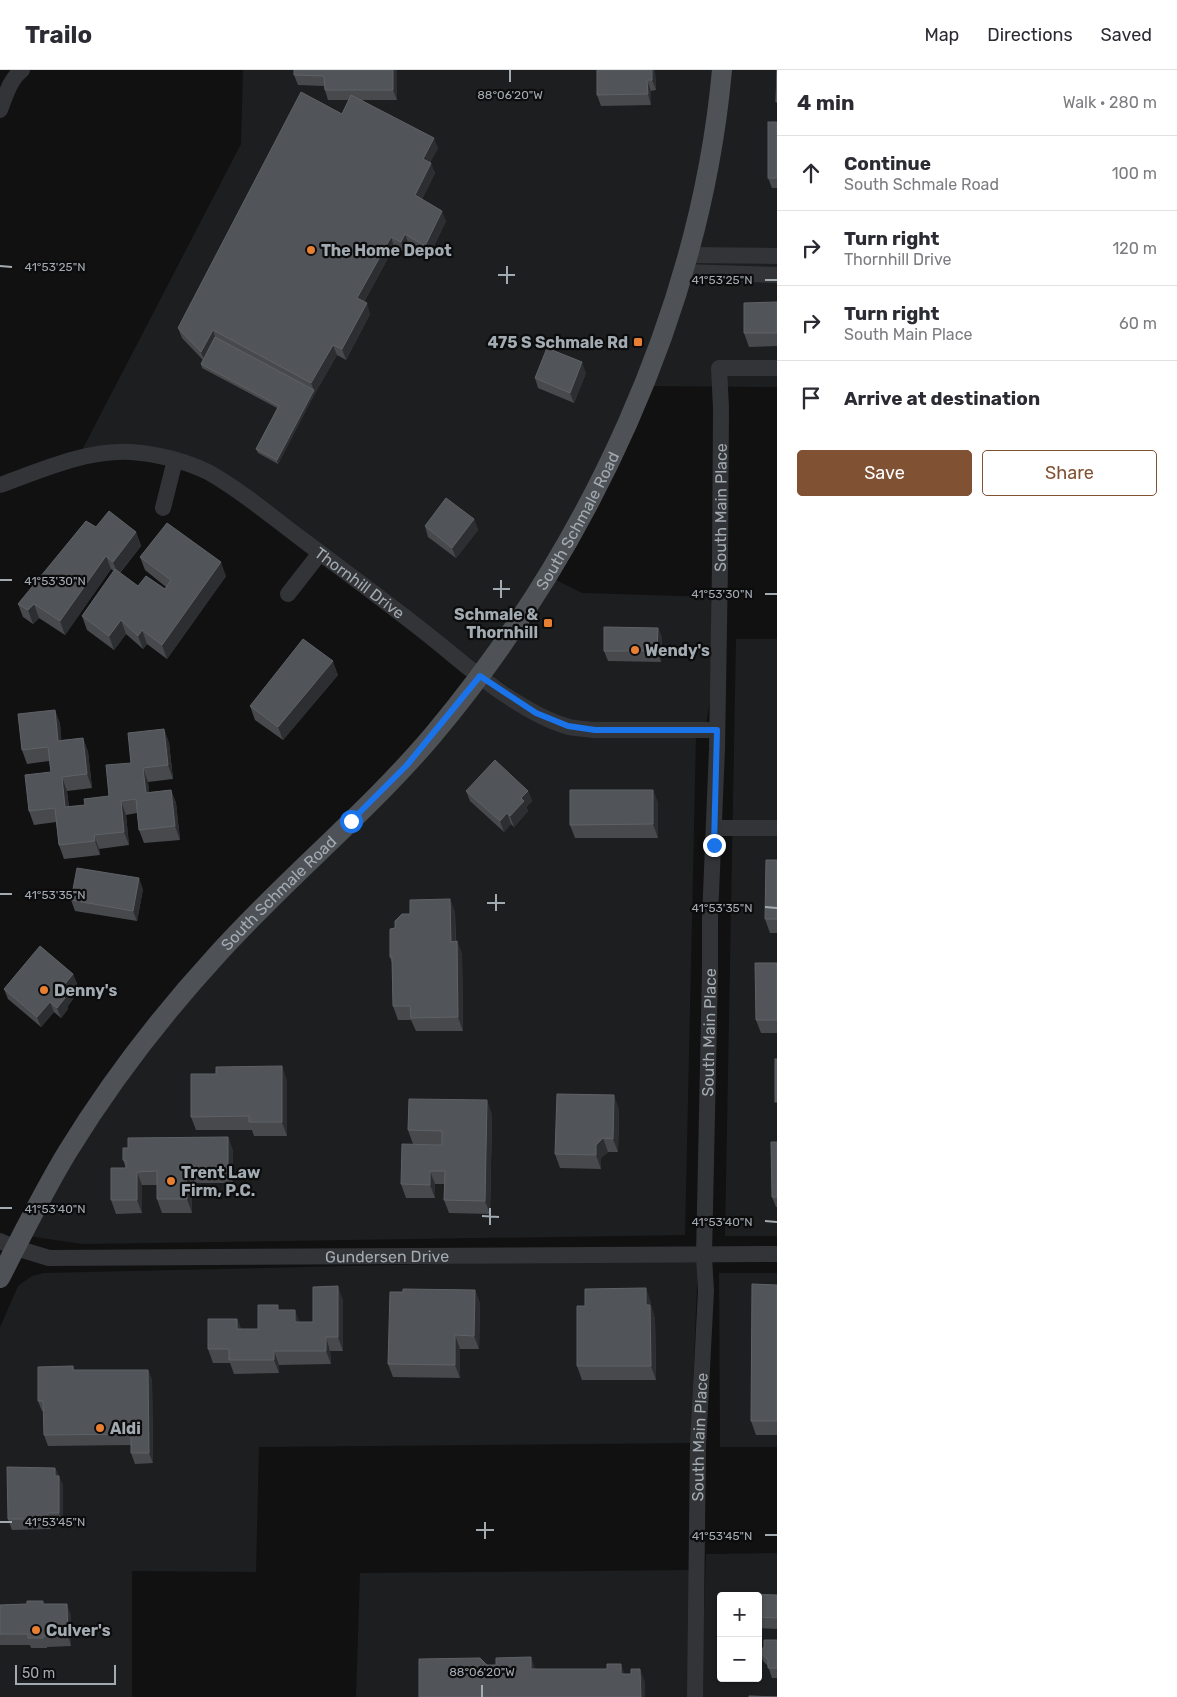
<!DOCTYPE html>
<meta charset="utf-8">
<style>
:root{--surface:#fff;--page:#f2f2f3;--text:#2b2b33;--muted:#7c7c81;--line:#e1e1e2;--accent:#805133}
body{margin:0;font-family:Rubik,sans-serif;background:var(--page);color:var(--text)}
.controls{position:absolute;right:15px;bottom:15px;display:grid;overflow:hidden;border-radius:5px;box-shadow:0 1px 4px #0004}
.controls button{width:45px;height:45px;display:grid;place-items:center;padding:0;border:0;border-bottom:1px solid var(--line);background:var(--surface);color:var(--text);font:25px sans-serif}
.scale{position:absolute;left:15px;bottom:12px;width:101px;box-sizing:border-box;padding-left:5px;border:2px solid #a3abb2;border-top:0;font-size:14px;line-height:18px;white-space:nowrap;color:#a3abb2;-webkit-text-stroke:4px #0c0c0d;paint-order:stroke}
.stop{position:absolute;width:15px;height:15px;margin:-11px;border:4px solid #1a73e8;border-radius:50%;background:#fff}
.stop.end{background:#1a73e8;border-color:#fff;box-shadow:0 1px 5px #0008}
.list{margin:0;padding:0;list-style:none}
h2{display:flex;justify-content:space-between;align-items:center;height:65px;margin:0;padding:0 20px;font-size:21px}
h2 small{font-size:16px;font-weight:400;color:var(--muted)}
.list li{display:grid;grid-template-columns:32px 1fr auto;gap:15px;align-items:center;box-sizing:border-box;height:75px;padding:0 20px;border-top:1px solid var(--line)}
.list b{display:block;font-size:19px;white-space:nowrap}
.list p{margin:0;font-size:16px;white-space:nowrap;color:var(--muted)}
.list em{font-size:16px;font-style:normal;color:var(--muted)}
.actions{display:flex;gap:10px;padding:15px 20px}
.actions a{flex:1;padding:11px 0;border:1px solid var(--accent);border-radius:5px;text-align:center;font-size:18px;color:var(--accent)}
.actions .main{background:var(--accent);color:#fff}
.icon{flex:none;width:28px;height:28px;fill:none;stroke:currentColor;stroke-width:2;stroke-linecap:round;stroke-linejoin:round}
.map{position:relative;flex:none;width:777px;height:1627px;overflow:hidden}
header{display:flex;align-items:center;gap:30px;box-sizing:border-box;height:70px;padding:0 25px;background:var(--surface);border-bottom:1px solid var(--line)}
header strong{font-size:24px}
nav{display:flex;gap:28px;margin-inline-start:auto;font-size:18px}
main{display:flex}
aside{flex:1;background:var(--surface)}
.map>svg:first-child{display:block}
.built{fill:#1d1e1f;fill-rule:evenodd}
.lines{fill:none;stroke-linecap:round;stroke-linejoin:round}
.minor{stroke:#323437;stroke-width:16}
.major{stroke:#4e5256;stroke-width:20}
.wall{fill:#47494d}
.shaded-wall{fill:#2d2e31}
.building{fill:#515458;stroke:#5e6266}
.route{stroke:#1a73e8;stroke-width:6}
.ticks{fill:none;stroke:#a3abb2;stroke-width:2}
.poi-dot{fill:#e87f33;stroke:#0c0c0d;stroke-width:2}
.labels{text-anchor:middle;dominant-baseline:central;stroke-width:4.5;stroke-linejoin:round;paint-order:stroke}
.poi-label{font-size:16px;font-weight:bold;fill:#a3abb2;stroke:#0c0c0d;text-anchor:start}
.street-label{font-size:16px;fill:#a3abb2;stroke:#0c0c0d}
.ticks-label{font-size:12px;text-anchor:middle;fill:#a3abb2;stroke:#0c0c0d;stroke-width:4.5;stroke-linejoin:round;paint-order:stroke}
</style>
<header>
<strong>Trailo</strong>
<nav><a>Map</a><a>Directions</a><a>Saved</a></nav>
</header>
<main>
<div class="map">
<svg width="777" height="1627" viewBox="0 0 777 1627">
<rect width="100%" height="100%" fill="#111112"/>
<g class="built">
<path d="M243,0H716L703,93L678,197L634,320L583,432L482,600L179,387L80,384L241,74Z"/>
<path d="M724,0H777V317L646,316Z"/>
<path d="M550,507L582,523L714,527L710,629L706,656L590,655L548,644L490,604Z"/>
<path d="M736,569H777V1166H725Z"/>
<path d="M484,610L548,653L696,666L685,1165L82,1174L28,1166L61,1101L161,949Z"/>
<path d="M698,1188L691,1373L259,1377L256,1502L132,1501V1627H0V1257L18,1216L32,1206L44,1203Z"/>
<path d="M719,1203H777V1377H720Z"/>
<path d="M777,1483V1627H701L706,1484ZM721,1526H758V1608H721Z"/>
<path d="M691,1500L688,1627H356L360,1503Z"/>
</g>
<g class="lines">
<g class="minor">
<path d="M0,40C5,27 10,9 22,0"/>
<path d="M687,185L777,186"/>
<path d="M683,202L777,205"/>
<path id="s1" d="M0,415C42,400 85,380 131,382C157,384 185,391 208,402C242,421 272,447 303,470C352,507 401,542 448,581C480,608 528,646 569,657C578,659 587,659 595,660H717"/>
<path d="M163,438L175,390"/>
<path d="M288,524L320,483"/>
<path d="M714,758H777"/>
<path id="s2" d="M0,1171L16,1178L49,1188L777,1184"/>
<path id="s3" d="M695,1627L698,1375L706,1221L704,1186L710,901V848L717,679L720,494L721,338L719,298H777"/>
</g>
<path class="major" id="s4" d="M0,1208C22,1165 43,1122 68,1081C111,1011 161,946 216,886C285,809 366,744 433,665C588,480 700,241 722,0"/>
</g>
<g class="wall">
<path d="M294,0H397V30H362L438,78L430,92L435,103L422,129L446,151L429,186L409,175L404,182L394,177L364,232L370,244L346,290L337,285L315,323L278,394L258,383L256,379L277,338L202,298L201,294L203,290L182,268L178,258L342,44L349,30H328L325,20L324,16L298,15L294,5Z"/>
<path d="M655,2L656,20L651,21V35L601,36L597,25Z"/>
<path d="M777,52V118H772L768,108Z"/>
<path d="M777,232V276L749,277L744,263Z"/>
<path d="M586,303L574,333L538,318L535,308Z"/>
<path d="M474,449L478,460L456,488L428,467L425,456Z"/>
<path d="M96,457L136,462L141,476L120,503L138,516L165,519L166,517L145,500L140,487L226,506L167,589L147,574L143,579L126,564L114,580L87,560L82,546L114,501L111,499L65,565L39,548L33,554L23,547L18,534Z"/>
<path d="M658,558L662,568L661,592L608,591L604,581Z"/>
<path d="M338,605L283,670L255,650L250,636Z"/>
<path d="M55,640L60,654L61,670L83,668L88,682L92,718L67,721L69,737L85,735L109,726L131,693L164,659L169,673L173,709L148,712L149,722L171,720L176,733L180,770L144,773L139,760L137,743L126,745L129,775L99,779L100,785L64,789L59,775L56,752L34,755L29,741L51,702L49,691L27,694L22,680Z"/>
<path d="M653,720L658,734V768H575L570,755Z"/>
<path d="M466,721H528L532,731L526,737L528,741L514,757L511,754L504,762L470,731Z"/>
<path d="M777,790V863H770L765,849Z"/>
<path d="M143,819L137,851L75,841L71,830Z"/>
<path d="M450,829L455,843L456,871H457L462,885L463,961H416L411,950H398L393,936L392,893L390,887L395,858L410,844Z"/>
<path d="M777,893V963H761L756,950Z"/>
<path d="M73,904L77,914L70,922L73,929L68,936V939L61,948L54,942L41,957L8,929L4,919Z"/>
<path d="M216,1004L287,1010V1066H254L252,1060H196L191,1047Z"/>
<path d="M619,1039L618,1082H608L601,1088V1099L560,1098L555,1084Z"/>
<path d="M492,1044L490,1144L449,1143L444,1130V1114H435V1128H406L401,1114L442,1075L413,1074L408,1060Z"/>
<path d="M228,1067L233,1081V1113H191L192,1143H162L157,1129V1115H142V1143L116,1144L111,1130L126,1098L123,1090L128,1078Z"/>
<path d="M777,1072V1137H776L772,1127Z"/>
<path d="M777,1215V1365H756L751,1351Z"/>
<path d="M475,1220L480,1234L479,1279H460V1308L393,1307L388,1294L403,1222Z"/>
<path d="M343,1230V1281H330L331,1294L279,1295V1303L234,1304L230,1293H213L208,1279L237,1249L241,1259H258L280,1240L299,1252H313Z"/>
<path d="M651,1232V1236L655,1249L656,1310H582L577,1296Z"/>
<path d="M73,1296L74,1300H148L152,1310L153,1393L135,1394L131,1383V1375L48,1376L44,1365V1341H42L38,1331Z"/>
<path d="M55,1398L63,1416V1454H52L51,1459L12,1460L8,1449Z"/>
<path d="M777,1525V1559L758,1558V1526Z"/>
<path d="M44,1534L71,1545V1576L47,1577V1578H31L30,1575H0V1535Z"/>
<path d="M777,1570V1608H772L768,1596L763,1591L759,1581Z"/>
</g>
<g class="shaded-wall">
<path d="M393,0H397V30L393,20Z"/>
<path d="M652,0H655V2L656,20L652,10Z"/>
<path d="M647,10L651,21V35L648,24Z"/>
<path d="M434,68L438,78L427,99L423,89Z"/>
<path d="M431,93L435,103L419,135L415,125Z"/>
<path d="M442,141L446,151L429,186L425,176Z"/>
<path d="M405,164L409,175L404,182L401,172Z"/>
<path d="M391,167L394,177L360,239L357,228Z"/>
<path d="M367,233L370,244L346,290L342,279Z"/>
<path d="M213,260L216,271L205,292L201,282Z"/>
<path d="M333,275L337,285L315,323L311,313Z"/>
<path d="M582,292L586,303L574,333L570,323Z"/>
<path d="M314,320L315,323L278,394L277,390Z"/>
<path d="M474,449L478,460L456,488L452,478Z"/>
<path d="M136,462L141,476L118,505L113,492Z"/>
<path d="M106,486L111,499L65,565L60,551Z"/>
<path d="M221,492L226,506L167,589L162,575Z"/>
<path d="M34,534L39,548L33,554L28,540Z"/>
<path d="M121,550L126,564L114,580L109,566Z"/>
<path d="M658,558L662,568L661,592L657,581Z"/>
<path d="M142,560L147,574L143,579L138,566Z"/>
<path d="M333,591L338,605L283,670L278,657Z"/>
<path d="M55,640L60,654L63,684L58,671Z"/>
<path d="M164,659L169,673L173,709L168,695Z"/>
<path d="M83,668L88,682L92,718L87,704Z"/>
<path d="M143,698L148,712L151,736L146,723Z"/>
<path d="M62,707L67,721L70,751L65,737Z"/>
<path d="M171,720L176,733L180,770L175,756Z"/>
<path d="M653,720L658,734V768L653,754Z"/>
<path d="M528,721L532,731L526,737L528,741L514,757L510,746L521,728Z"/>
<path d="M121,731L126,745L129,775L124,762Z"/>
<path d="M507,743L511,754L504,762L500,751Z"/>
<path d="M94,765L99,779L100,785L95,771Z"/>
<path d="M139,808L143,819L137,851L133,841Z"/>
<path d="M450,829L455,843L456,885L451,872Z"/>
<path d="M457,871L462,885L463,961L458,947Z"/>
<path d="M73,904L77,914L70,922L73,929L68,936V939L61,948L57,938L63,927L64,915Z"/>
<path d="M50,932L54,942L41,957L37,947Z"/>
<path d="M282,996L287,1010V1066L282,1052Z"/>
<path d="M614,1025L619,1039L618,1082L613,1069Z"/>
<path d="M487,1030L492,1044L490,1144L485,1131Z"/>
<path d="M228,1067L233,1081V1113L228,1099Z"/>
<path d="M603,1068L608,1082L601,1088V1099L596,1085V1075Z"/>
<path d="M186,1099L191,1113L192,1143L187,1129Z"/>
<path d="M430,1101L435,1114V1128L430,1115Z"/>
<path d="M137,1102L142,1115V1143L137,1130Z"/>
<path d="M338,1216L343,1230V1281L338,1267Z"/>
<path d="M646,1218L651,1232V1236L655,1249L656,1310L651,1296L646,1235Z"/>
<path d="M475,1220L480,1234L479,1279L474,1266Z"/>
<path d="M295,1240L300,1253L295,1252Z"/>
<path d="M237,1249L242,1262L237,1259Z"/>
<path d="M455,1265L460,1279V1308L455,1295Z"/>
<path d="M326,1267L330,1281L331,1294L326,1281Z"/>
<path d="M274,1281L279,1295V1303L274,1290Z"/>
<path d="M148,1300L152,1310L153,1393L149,1383Z"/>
<path d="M55,1398L59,1408L55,1406Z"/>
<path d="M59,1406L63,1416V1454L59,1443Z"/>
<path d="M48,1443L52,1454L51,1459L48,1449Z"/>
<path d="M67,1534L71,1545V1576L68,1566Z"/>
<path d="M531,1587L536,1601L531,1599Z"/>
<path d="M621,1594L626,1608L621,1604Z"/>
<path d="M640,1599L645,1612V1627H641Z"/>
</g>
<g class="building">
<path d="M294,0H393V20H325L324,6L294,5Z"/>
<path d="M597,0H652V10H647L648,24L597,25Z"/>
<path d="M777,0V32H776Z"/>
<path d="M301,22L342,44L351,25L434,68L423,89L431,93L415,125L442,141L425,176L405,164L401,172L391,167L357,228L367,233L342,279L333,275L311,313L213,260L201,282L178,258Z"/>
<rect x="768" y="52" width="9" height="56"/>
<path d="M777,232V263H744V233Z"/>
<path d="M215,267L314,320L277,390L256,379L279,336L201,294Z"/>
<path d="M547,278L582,292L570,323L535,308Z"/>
<path d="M446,428L474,449L452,478L425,456Z"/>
<path d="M109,441L136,462L113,492L106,486L60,551L34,534L28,540L18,534L86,451L96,457Z"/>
<path d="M167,453L221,492L162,575L142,560L138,566L121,550L109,566L82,546L115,499L138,516L146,506L165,519L171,510L140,487Z"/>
<path d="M604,557L658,558L657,581H604Z"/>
<path d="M303,569L333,591L278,657L250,636Z"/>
<path d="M55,640L58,671L83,668L87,704L62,707L65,737L85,735L84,729L109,726L106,695L131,693L128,663L164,659L168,695L143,698L146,723L171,720L175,756L139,760L136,729L121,731L124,762L94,765L95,771L59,775L55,738L29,741L25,705L51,702L48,677L22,680L18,644Z"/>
<path d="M495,690L528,721L521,728L524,731L510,746L507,743L500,751L466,721Z"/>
<path d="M570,720H653V754L570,755Z"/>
<path d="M766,790H777V849H765Z"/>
<path d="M77,798L139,808L133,841L71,830Z"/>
<path d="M450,829L451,872L457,871L458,947L411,948L410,936H393L392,888L390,887V859L395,858V851L402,844H410V830Z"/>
<path d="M40,876L73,904L64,915L69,919L63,927L65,928L57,938L50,932L37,947L4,919Z"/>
<path d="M755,893H777V950H756Z"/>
<rect x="775" y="989" width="2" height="43"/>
<path d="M282,996V1052H249V1046L191,1047V1004H216V997Z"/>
<path d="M557,1024L614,1025L613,1069L603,1068L596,1075V1085L555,1084Z"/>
<path d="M409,1029L487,1030L485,1131L444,1130L445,1101H430V1115L401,1114L402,1074L442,1075V1061L408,1060Z"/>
<path d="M228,1067V1099H186L187,1129H157V1101L137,1102V1130H111V1098H126V1091L123,1090V1078H128V1068Z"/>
<path d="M771,1072H777V1127H772Z"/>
<path d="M752,1214L777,1215V1351H751Z"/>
<path d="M338,1216V1267H326V1281H274V1290H229V1279H208V1249H237V1259H258V1235H278V1240H295V1252H313V1217Z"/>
<path d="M646,1218V1235H650L651,1296H577V1236H585V1219Z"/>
<path d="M403,1219L475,1220L474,1266L455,1265V1295L388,1294L390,1222H403Z"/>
<path d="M73,1296V1300H148L149,1383H131V1364L44,1365L43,1331H38V1297Z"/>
<path d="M7,1397L55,1398V1406H59V1443H48V1449H8Z"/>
<path d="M738,1524L777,1525V1548L758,1547V1526H738Z"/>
<path d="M27,1531H43V1534H67L68,1566H43V1568H28V1564H0V1535L27,1534Z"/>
<path d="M764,1570H777V1598H768V1590L759,1581L764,1577Z"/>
<path d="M531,1587V1599H607V1594H621V1604H631V1599H640L641,1627H419V1589L480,1588L487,1595H496V1588Z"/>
<path d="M749,1626L777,1627H749Z"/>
</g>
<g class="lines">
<path class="route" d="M351,751L407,695L480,606L536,643L568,656L595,660H717L714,775"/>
</g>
<path class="ticks" d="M510,12V0M0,196L12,197M498,205H515M765,210H777M507,214V196M0,510H12M493,519H510M765,524H777M501,528V510M0,824H12M487,833H505M765,837L777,838M496,841V824M0,1138H12M482,1146L499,1147M765,1151L777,1152M490,1155V1138M0,1452H12M476,1460H494M765,1465H777M485,1469V1452M482,1627V1615"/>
<g class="poi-dot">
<circle cx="311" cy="180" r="5"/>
<rect x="633" y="267" width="10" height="10" rx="2.5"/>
<rect x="543" y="548" width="10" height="10" rx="2.5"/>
<circle cx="635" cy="580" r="5"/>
<circle cx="44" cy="920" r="5"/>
<circle cx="171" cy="1111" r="5"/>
<circle cx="100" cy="1358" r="5"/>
<circle cx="36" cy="1560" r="5"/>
</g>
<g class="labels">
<g class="poi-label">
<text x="321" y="180">The Home Depot</text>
<text x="628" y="272" text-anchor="end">475 S Schmale Rd</text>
<text x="538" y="544" text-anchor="end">Schmale &amp;<tspan x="538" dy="18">Thornhill</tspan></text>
<text x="645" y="580">Wendy's</text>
<text x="54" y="920">Denny's</text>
<text x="181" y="1102">Trent Law<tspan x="181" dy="18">Firm, P.C.</tspan></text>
<text x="110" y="1358">Aldi</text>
<text x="46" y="1560">Culver's</text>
</g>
<g class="street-label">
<text stroke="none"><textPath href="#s3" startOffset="1190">South Main Place</textPath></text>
<text stroke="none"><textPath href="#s4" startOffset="958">South Schmale Road</textPath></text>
<text stroke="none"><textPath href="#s1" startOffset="404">Thornhill Drive</textPath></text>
<text stroke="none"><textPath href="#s4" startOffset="478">South Schmale Road</textPath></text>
<text stroke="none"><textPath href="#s3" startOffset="665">South Main Place</textPath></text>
<text stroke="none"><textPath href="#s2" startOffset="390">Gundersen Drive</textPath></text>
<text stroke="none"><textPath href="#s3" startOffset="260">South Main Place</textPath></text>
</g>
</g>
<g class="ticks-label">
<text x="510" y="29">88°06'20"W</text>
<text x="55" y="201">41°53'25"N</text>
<text x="722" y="214">41°53'25"N</text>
<text x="55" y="515">41°53'30"N</text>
<text x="722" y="528">41°53'30"N</text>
<text x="55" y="829">41°53'35"N</text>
<text x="722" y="842">41°53'35"N</text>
<text x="55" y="1143">41°53'40"N</text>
<text x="722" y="1156">41°53'40"N</text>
<text x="55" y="1456">41°53'45"N</text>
<text x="722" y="1470">41°53'45"N</text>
<text x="482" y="1606">88°06'20"W</text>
</g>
</svg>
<div class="controls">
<button>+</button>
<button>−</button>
</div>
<div class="scale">50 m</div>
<div class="stop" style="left:351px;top:751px"></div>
<div class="stop end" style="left:714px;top:775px"></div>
</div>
<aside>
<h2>4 min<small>Walk · 280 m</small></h2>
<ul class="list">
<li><svg class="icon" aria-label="ahead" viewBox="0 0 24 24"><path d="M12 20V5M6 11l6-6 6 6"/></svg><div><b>Continue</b><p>South Schmale Road</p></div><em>100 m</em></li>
<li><svg class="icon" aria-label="right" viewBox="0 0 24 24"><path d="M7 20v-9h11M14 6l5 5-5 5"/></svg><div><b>Turn right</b><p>Thornhill Drive</p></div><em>120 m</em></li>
<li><svg class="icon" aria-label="right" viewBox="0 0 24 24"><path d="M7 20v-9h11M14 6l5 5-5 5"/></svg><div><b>Turn right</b><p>South Main Place</p></div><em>60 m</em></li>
<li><svg class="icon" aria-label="arrive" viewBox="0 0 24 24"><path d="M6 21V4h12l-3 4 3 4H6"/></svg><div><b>Arrive at destination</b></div></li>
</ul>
<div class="actions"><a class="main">Save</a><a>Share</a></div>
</aside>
</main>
